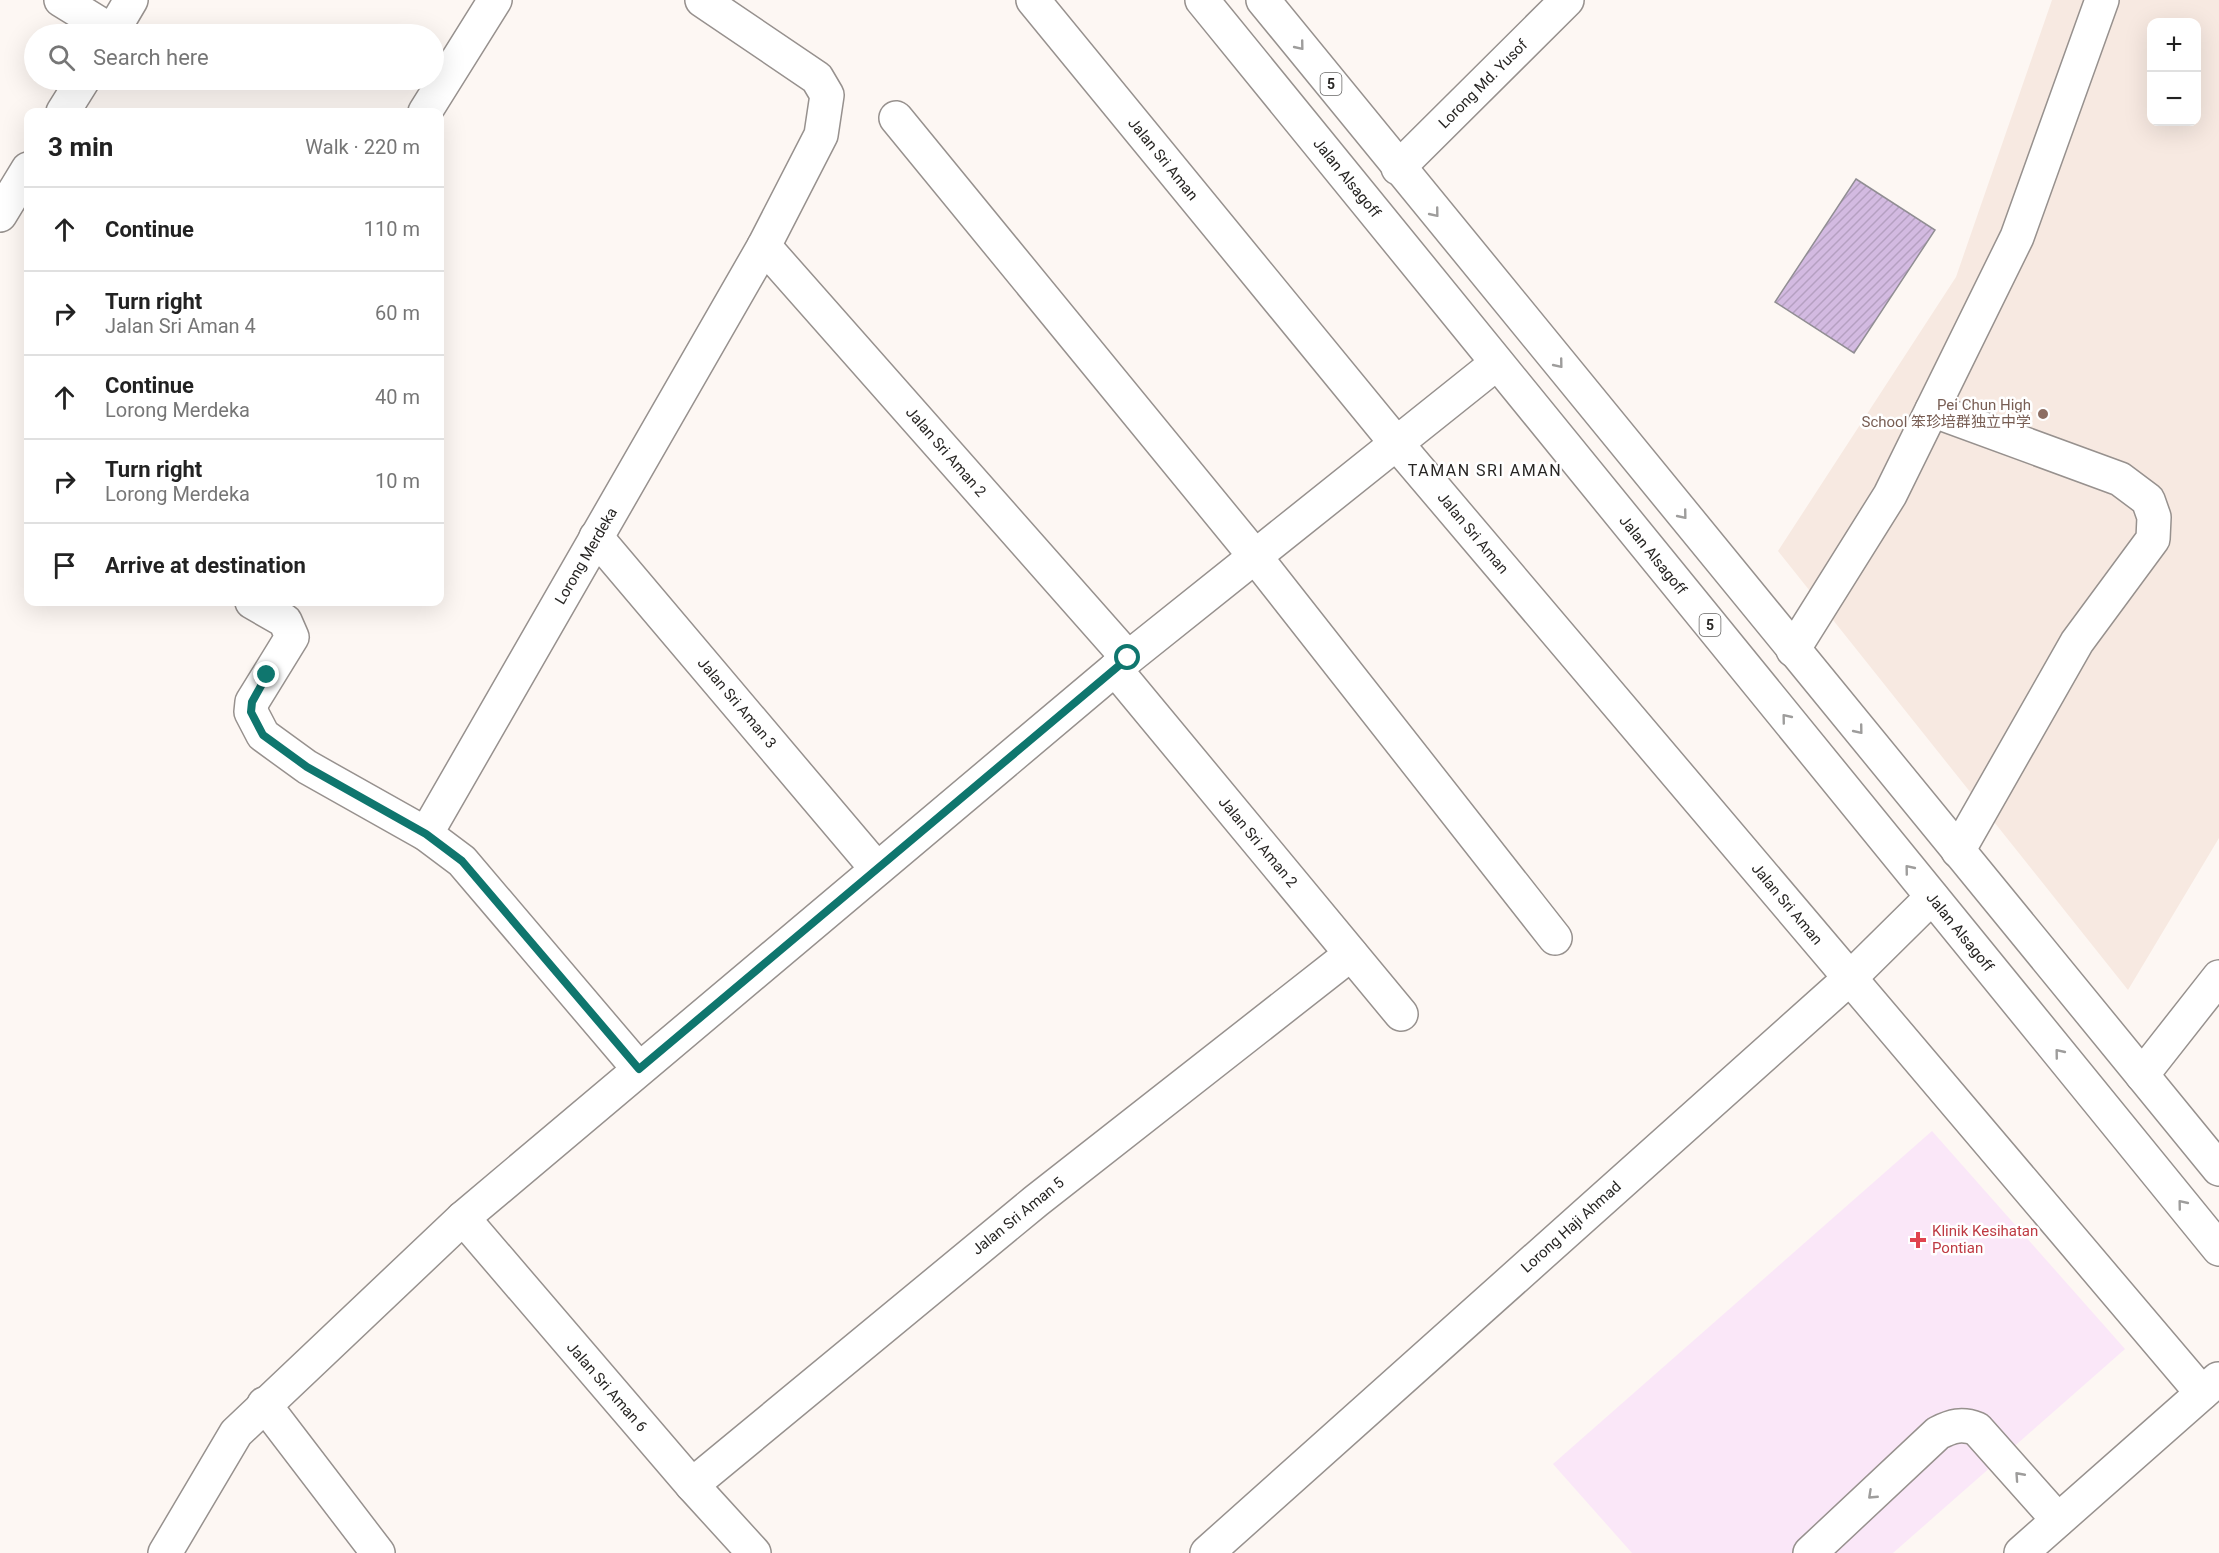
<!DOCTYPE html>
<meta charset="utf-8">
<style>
:root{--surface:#fff;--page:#f2f2f2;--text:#222;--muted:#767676;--line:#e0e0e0}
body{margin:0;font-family:Roboto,"Noto Sans SC",sans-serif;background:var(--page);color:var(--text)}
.controls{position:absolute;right:18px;top:18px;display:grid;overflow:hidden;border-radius:12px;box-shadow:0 6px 24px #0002}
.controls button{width:54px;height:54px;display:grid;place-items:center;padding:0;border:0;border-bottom:2px solid var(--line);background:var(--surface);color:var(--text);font:30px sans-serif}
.stop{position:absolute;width:18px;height:18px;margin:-14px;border:4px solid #0f766e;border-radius:50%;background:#fff}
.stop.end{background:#0f766e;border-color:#fff;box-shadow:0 2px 6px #0008}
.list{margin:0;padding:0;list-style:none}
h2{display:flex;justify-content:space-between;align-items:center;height:78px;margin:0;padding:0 24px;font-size:26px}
h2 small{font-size:20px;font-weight:400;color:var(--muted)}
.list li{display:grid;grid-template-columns:39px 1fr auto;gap:18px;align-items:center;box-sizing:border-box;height:84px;padding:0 24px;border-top:2px solid var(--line)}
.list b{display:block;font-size:22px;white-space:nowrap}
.list p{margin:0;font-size:20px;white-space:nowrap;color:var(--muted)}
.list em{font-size:20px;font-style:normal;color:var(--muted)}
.icon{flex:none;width:33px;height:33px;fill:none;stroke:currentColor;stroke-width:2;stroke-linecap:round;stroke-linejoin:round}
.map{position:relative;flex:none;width:2219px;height:1553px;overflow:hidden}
.search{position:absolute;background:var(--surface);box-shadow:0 6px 24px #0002;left:24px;top:24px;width:420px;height:66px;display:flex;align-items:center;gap:15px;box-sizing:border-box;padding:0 21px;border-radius:33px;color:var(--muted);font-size:22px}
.panel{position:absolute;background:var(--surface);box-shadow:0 6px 24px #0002;left:24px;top:108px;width:420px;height:498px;border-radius:12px}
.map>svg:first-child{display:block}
.built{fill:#f7e9e1;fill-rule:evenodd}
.medical{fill:#fae7f8}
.building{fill:url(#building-hatch);stroke:#918e93;stroke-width:1.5}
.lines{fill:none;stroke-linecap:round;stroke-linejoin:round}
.minor-casing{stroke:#97918e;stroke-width:36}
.highway-casing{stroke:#97918e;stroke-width:36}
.minor{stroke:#fff;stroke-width:33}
.highway{stroke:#fff;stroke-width:33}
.oneway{stroke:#9e9d9c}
.route{stroke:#0f766e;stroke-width:8}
.education-dot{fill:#8d6e63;stroke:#fff;stroke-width:2}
.health-dot{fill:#e0444e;stroke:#fff;stroke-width:2}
.labels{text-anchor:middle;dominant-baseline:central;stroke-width:5;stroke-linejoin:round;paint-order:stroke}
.shield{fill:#fff;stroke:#686766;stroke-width:1.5}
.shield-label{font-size:14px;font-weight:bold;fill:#282624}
.street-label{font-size:15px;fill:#282624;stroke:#fff}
.education-label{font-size:15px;fill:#785e54;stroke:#fff;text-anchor:end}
.health-label{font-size:15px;fill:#be3a42;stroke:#fff;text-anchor:start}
.neighbourhood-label{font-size:16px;letter-spacing:1.5px;fill:#282624;stroke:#fff}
</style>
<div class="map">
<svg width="2219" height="1553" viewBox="0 0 2219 1553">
<defs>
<pattern id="building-hatch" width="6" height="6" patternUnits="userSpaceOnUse" patternTransform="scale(1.5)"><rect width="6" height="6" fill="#d3bae1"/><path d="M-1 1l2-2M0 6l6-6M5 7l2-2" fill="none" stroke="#b5a0c1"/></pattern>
</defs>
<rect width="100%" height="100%" fill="#fdf7f3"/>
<path class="built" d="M2052,0H2219V838L2128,990L1778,551L1956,277ZM2152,22H2196V122H2152Z"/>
<path class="medical" d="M1932,1131L2125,1349L1893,1553H1632L1553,1464Z"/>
<path class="building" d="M1856,179L1935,230L1854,353L1775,302Z"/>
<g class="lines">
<g class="minor-casing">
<g id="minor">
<path d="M61,0L113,32"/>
<path d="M1033,0L1397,444L2202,1393"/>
<path d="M111,34L131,0"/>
<path d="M63,112L83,80"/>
<path d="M425,112L495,0"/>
<path d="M896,118L1254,555L1555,938"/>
<path d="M1398,168L1567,0"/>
<path d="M0,215L28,169"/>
<path d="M764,246L1128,658"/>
<path d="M1932,410L2120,479L2148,500L2154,517L2153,539L2077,642L1958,851"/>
<path d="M596,537L877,869"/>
<path d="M252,602L285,621L292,637L252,702L251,712L263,735L307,767L426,834L462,861L639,1069"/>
<path d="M1793,650L1890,495L2017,237L2102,0"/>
<path d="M1115,669L1401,1014"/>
<path d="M426,834L764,246L821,135L827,95L817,78L702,0"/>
<path d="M2142,1075L2219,977"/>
<path d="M463,1218L692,1485L754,1553"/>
<path d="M264,1404L378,1553"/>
<path d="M692,1485L1036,1201L1351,954"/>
<path d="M165,1553L236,1433L463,1218L1128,658L1497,363"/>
<path d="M1207,1553L1850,978L1932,897"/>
<path d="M1810,1553L1938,1433C1952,1426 1962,1423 1977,1429L2058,1520"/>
<path d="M2021,1553L2218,1379"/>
</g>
</g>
<g class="highway-casing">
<g id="highway">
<path d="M1202,0L2219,1249"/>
<path d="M1263,0L2219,1169"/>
</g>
</g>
<use href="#minor" class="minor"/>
<use href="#highway" class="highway"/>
</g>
<defs><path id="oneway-chevron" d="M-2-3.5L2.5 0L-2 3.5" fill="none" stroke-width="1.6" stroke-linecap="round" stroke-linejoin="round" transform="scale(1.5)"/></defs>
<g class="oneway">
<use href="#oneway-chevron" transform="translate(1300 46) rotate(51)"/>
<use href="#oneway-chevron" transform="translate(1435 213) rotate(51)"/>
<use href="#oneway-chevron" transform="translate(1559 364) rotate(51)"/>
<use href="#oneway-chevron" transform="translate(1683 515) rotate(51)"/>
<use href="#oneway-chevron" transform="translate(1786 718) rotate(-129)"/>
<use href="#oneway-chevron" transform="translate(1859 730) rotate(51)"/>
<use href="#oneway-chevron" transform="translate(1909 869) rotate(-129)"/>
<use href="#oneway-chevron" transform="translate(2059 1053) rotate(-129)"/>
<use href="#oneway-chevron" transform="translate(2182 1204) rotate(-129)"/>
<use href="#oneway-chevron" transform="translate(2019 1476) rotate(-132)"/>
<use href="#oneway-chevron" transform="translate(1872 1495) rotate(137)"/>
</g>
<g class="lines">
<path class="route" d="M267,675L252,702L251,712L263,735L307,767L426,834L462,861L639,1069L1128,658"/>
</g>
<circle class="education-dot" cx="2043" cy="414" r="6"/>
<path class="health-dot" d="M1915 1231h6v6h6v6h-6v6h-6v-6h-6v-6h6z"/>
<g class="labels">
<g class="shield">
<rect x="1320.5" y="73" width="21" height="22" rx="4.5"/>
<rect x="1699.5" y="614" width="21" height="22" rx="4.5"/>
</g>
<g class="shield-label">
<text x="1331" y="84">5</text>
<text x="1710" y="625">5</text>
</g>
<g class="street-label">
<text transform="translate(1483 84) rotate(-45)">Lorong Md. Yusof</text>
<text transform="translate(1163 159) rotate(51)">Jalan Sri Aman</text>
<text transform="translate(1347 178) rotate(51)">Jalan Alsagoff</text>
<text transform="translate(946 452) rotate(49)">Jalan Sri Aman 2</text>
<text transform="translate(1473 533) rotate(50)">Jalan Sri Aman</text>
<text transform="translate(1653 555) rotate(51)">Jalan Alsagoff</text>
<text transform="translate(586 556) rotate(-60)">Lorong Merdeka</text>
<text transform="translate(737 703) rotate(50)">Jalan Sri Aman 3</text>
<text transform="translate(1258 842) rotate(50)">Jalan Sri Aman 2</text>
<text transform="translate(1787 904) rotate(50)">Jalan Sri Aman</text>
<text transform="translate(1960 932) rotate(51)">Jalan Alsagoff</text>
<text transform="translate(1018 1216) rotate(-39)">Jalan Sri Aman 5</text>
<text transform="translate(1571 1227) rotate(-42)">Lorong Haji Ahmad</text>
<text transform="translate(607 1387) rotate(49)">Jalan Sri Aman 6</text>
</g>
<g class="education-label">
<text x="2031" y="405">Pei Chun High<tspan x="2031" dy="17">School 笨珍培群独立中学</tspan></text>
</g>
<g class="health-label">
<text x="1932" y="1231">Klinik Kesihatan<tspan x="1932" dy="17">Pontian</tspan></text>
</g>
<g class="neighbourhood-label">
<text x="1485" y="470">TAMAN SRI AMAN</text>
</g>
</g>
</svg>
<div class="controls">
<button>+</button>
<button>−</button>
</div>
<div class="stop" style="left:1128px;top:658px"></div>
<div class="stop end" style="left:267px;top:675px"></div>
<div class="search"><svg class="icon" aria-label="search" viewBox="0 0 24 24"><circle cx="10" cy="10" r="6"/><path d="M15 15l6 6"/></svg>Search here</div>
<section class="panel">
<h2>3 min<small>Walk · 220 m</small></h2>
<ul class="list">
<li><svg class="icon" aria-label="ahead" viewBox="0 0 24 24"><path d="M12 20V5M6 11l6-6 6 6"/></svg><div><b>Continue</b></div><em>110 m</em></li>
<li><svg class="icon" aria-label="right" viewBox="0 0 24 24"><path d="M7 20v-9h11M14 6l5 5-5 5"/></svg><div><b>Turn right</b><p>Jalan Sri Aman 4</p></div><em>60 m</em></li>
<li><svg class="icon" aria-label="ahead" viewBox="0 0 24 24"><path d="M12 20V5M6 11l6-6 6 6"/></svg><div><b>Continue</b><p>Lorong Merdeka</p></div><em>40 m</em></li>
<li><svg class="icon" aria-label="right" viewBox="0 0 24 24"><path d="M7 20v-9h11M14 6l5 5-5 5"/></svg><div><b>Turn right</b><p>Lorong Merdeka</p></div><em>10 m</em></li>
<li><svg class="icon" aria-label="arrive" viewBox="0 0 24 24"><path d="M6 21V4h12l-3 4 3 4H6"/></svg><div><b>Arrive at destination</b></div></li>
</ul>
</section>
</div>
